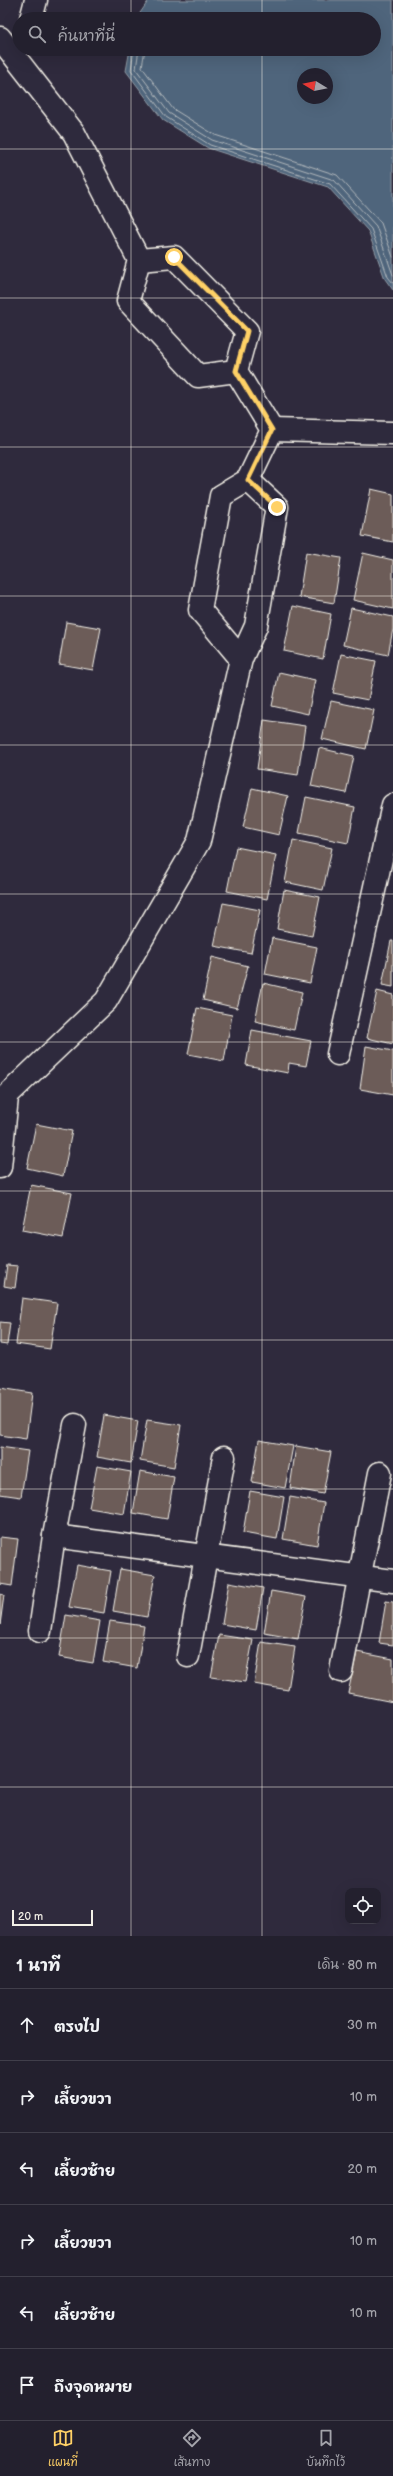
<!DOCTYPE html>
<html lang="th">
<meta charset="utf-8">
<style>
:root{--surface:#23202e;--page:#2f2d3a;--text:#f1f3f6;--muted:#a3a3aa;--line:#403e4a;--accent:#ffd166}
body{margin:0;font-family:"Balsamiq Sans","Playpen Sans Thai",sans-serif;background:var(--page);color:var(--text)}
.controls{position:absolute;right:12px;bottom:12px;display:grid;overflow:hidden;border-radius:8px;box-shadow:0 4px 16px #0002}
.controls button{width:36px;height:36px;display:grid;place-items:center;padding:0;border:0;border-bottom:1px solid var(--line);background:var(--surface);color:var(--text);font:20px sans-serif}
.compass{position:absolute;left:297px;top:68px;width:36px;height:36px;border-radius:50%;background:var(--surface);box-shadow:0 4px 16px #0002;rotate:280deg}
.scale{position:absolute;left:12px;bottom:10px;width:81px;box-sizing:border-box;padding-left:4px;border:2px solid #f4f1e8;border-top:0;font-size:11px;line-height:14px;white-space:nowrap;color:#f4f1e8;-webkit-text-stroke:3px #2f2a3d;paint-order:stroke}
.stop{position:absolute;width:12px;height:12px;margin:-9px;border:3px solid #ffd166;border-radius:50%;background:#fff}
.stop.end{background:#ffd166;border-color:#fff;box-shadow:0 1px 4px #0008}
.list{margin:0;padding:0;list-style:none}
h2{display:flex;justify-content:space-between;align-items:center;height:52px;margin:0;padding:0 16px;font-size:17px}
h2 small{font-size:13px;font-weight:400;color:var(--muted)}
.list li{display:grid;grid-template-columns:26px 1fr auto;gap:12px;align-items:center;box-sizing:border-box;height:72px;padding:0 16px;border-top:1px solid var(--line)}
.list b{display:block;font-size:15px;white-space:nowrap}
.list em{font-size:13px;font-style:normal;color:var(--muted)}
.icon{flex:none;width:22px;height:22px;fill:none;stroke:currentColor;stroke-width:2;stroke-linecap:round;stroke-linejoin:round}
.map{position:relative;flex:none;width:393px;height:1936px;overflow:hidden}
.search{position:absolute;background:var(--surface);box-shadow:0 4px 16px #0002;left:12px;right:12px;top:12px;height:44px;display:flex;align-items:center;gap:10px;box-sizing:border-box;padding:0 14px;border-radius:22px;color:var(--muted);font-size:15px}
.sheet{height:484px;background:var(--surface)}
nav{display:flex;justify-content:space-around;align-items:center;box-sizing:border-box;height:56px;border-top:1px solid var(--line);background:var(--surface);font-size:11px;color:var(--muted)}
nav a{display:grid;justify-items:center;gap:2px}
nav .on{color:var(--accent)}
.map>svg:first-child{display:block}
.water{fill:#50657c;stroke:#929da7;fill-rule:evenodd}
.lines{fill:none;stroke-linecap:round;stroke-linejoin:round}
.shore{stroke:#b2b9bd;stroke-width:1}
.building{fill:#6c5c59;stroke:#f4f1e8}
.minor-casing{stroke:#f4f1e8;stroke-width:25}
.minor{stroke:#2f2a3d;stroke-width:22}
.route{stroke:#ffd166;stroke-width:5}
.grid{fill:none;stroke:#f4f1e8;stroke-width:1;stroke-opacity:0.55}
</style>
<div class="map">
<svg width="393" height="1936" viewBox="0 0 393 1936">
<rect width="100%" height="100%" fill="#2f2a3d"/>
<filter id="ink" filterUnits="userSpaceOnUse"><feTurbulence type="fractalNoise" baseFrequency=".025" numOctaves="2"/><feDisplacementMap in="SourceGraphic" scale="8" xChannelSelector="R" yChannelSelector="G"/><feConvolveMatrix kernelMatrix="1 2 1 2 8 2 1 2 1" color-interpolation-filters="sRGB"/></filter>
<g filter="url(#ink)">
<path class="water" d="M149,0H393V290L385,279L368,231L328,187L208,148L163,120L126,71L130,49H374V19H136ZM303,74H327V98H303Z"/>
<g class="lines">
<g class="shore">
<path d="M134,49L131,70L166,117L210,145L330,184L371,229L388,277L393,283"/>
<path d="M139,49L136,69L169,113L212,140L334,180L376,226L393,275"/>
<path d="M145,49L142,67L173,109L215,135L337,175L381,223L393,257"/>
</g>
</g>
<g class="building">
<path d="M371,489L393,494V542L362,536Z"/>
<path d="M306,552L341,558L334,603L299,597Z"/>
<path d="M363,553L393,560V609L353,600Z"/>
<path d="M293,606L331,614L323,659L284,651Z"/>
<path d="M351,608L393,617V629L388,655L343,645Z"/>
<path d="M66,622L101,628L93,670L59,664Z"/>
<path d="M341,654L376,661L368,700L333,693Z"/>
<path d="M279,672L315,680L308,714L272,706Z"/>
<path d="M331,701L374,710L366,749L322,739Z"/>
<path d="M264,720L305,726L298,775L257,769Z"/>
<path d="M319,748L354,756L346,793L311,786Z"/>
<path d="M252,788L288,796L279,835L243,827Z"/>
<path d="M306,797L355,807L348,843L299,833Z"/>
<path d="M293,840L332,848L323,890L285,882Z"/>
<path d="M236,847L276,855L267,899L227,891Z"/>
<path d="M284,890L320,897L312,936L277,929Z"/>
<path d="M223,903L260,910L251,953L214,946Z"/>
<path d="M272,938L317,947L310,983L265,974Z"/>
<path d="M391,941H393V987L382,985Z"/>
<path d="M212,957L248,966L237,1008L203,1000Z"/>
<path d="M263,983L302,992L294,1030L255,1021Z"/>
<path d="M377,991L393,995V1044L367,1038Z"/>
<path d="M197,1008L232,1015L224,1061L188,1054Z"/>
<path d="M252,1030L311,1041L306,1066L289,1063L288,1073L246,1065Z"/>
<path d="M366,1046L393,1051V1095L360,1089Z"/>
<path d="M36,1124L72,1131L63,1176L27,1168Z"/>
<path d="M31,1185L72,1193L63,1238L22,1230Z"/>
<path d="M7,1265L18,1266L15,1288L4,1286Z"/>
<path d="M22,1298L57,1303L50,1349L16,1344Z"/>
<path d="M0,1322L10,1323L7,1345L0,1344Z"/>
<path d="M0,1388L32,1393L26,1439L0,1435Z"/>
<path d="M104,1415L138,1421L131,1463L97,1457Z"/>
<path d="M147,1420L181,1425L174,1467L140,1461Z"/>
<path d="M259,1440L293,1446L285,1488L252,1482Z"/>
<path d="M296,1446L331,1452L323,1494L290,1488Z"/>
<path d="M0,1447L28,1451L21,1497L0,1494Z"/>
<path d="M97,1466L131,1472L124,1514L89,1508Z"/>
<path d="M140,1471L174,1477L167,1519L133,1513Z"/>
<path d="M250,1491L284,1497L277,1539L243,1533Z"/>
<path d="M290,1497L324,1503L317,1545L283,1539Z"/>
<path d="M0,1537L18,1539L12,1586L0,1584Z"/>
<path d="M77,1565L111,1571L104,1613L69,1607Z"/>
<path d="M120,1569L155,1575L147,1617L113,1611Z"/>
<path d="M229,1582L263,1588L256,1630L222,1624Z"/>
<path d="M271,1591L306,1597L298,1639L264,1633Z"/>
<path d="M0,1594L4,1595L0,1625Z"/>
<path d="M386,1601L393,1602V1645L379,1643Z"/>
<path d="M66,1615L100,1621L93,1663L59,1657Z"/>
<path d="M110,1621L144,1626L137,1668L103,1662Z"/>
<path d="M219,1635L253,1640L245,1682L211,1677Z"/>
<path d="M261,1642L295,1647L288,1690L254,1684Z"/>
<path d="M357,1652L393,1659V1702L348,1693Z"/>
</g>
<g class="lines">
<g class="minor-casing">
<g id="minor">
<path d="M31,19L36,0"/>
<path d="M0,38L74,133L139,260L128,301L198,376L236,371"/>
<path d="M139,260L174,257L247,331L236,371L272,430L248,480L221,496L200,610L241,659"/>
<path d="M272,430L393,433"/>
<path d="M338,1054L393,805"/>
<path d="M0,1102L106,1001L199,841L241,659L256,626L277,507L248,480"/>
<path d="M0,1167L7,1097"/>
<path d="M54,1536L393,1581"/>
<path d="M40,1631L54,1536L75,1425"/>
<path d="M188,1656L224,1457"/>
<path d="M341,1671L380,1473"/>
</g>
</g>
<use href="#minor" class="minor"/>
</g>
</g>
<g class="lines" filter="url(#ink)">
<path class="route" d="M174,257L247,331L236,371L272,430L248,480L277,507"/>
</g>
<path class="grid" d="M131,0V19M262,0V19M131,49V1936M262,49V1936M0,149H393M0,298H393M0,447H393M0,596H393M0,745H393M0,894H393M0,1042H393M0,1191H393M0,1340H393M0,1489H393M0,1638H393M0,1787H393"/>
</svg>
<div class="controls">
<button><svg class="icon" aria-label="locate" viewBox="0 0 24 24"><circle cx="12" cy="12" r="6"/><path d="M12 2v4M12 18v4M2 12h4M18 12h4"/></svg></button>
</div>
<svg class="compass" viewBox="-18 -18 36 36"><path d="M0-13l5 13h-10z" fill="#e53935"/><path d="M0 13l5-13h-10z" fill="#a3a3aa"/></svg>
<div class="scale">20 m</div>
<div class="stop" style="left:174px;top:257px"></div>
<div class="stop end" style="left:277px;top:507px"></div>
<div class="search"><svg class="icon" aria-label="search" viewBox="0 0 24 24"><circle cx="10" cy="10" r="6"/><path d="M15 15l6 6"/></svg>ค้นหาที่นี่</div>
</div>
<section class="sheet">
<h2>1 นาที<small>เดิน · 80 m</small></h2>
<ul class="list">
<li><svg class="icon" aria-label="ahead" viewBox="0 0 24 24"><path d="M12 20V5M6 11l6-6 6 6"/></svg><div><b>ตรงไป</b></div><em>30 m</em></li>
<li><svg class="icon" aria-label="right" viewBox="0 0 24 24"><path d="M7 20v-9h11M14 6l5 5-5 5"/></svg><div><b>เลี้ยวขวา</b></div><em>10 m</em></li>
<li><svg class="icon" aria-label="left" viewBox="0 0 24 24"><path d="M17 20v-9H6M10 6l-5 5 5 5"/></svg><div><b>เลี้ยวซ้าย</b></div><em>20 m</em></li>
<li><svg class="icon" aria-label="right" viewBox="0 0 24 24"><path d="M7 20v-9h11M14 6l5 5-5 5"/></svg><div><b>เลี้ยวขวา</b></div><em>10 m</em></li>
<li><svg class="icon" aria-label="left" viewBox="0 0 24 24"><path d="M17 20v-9H6M10 6l-5 5 5 5"/></svg><div><b>เลี้ยวซ้าย</b></div><em>10 m</em></li>
<li><svg class="icon" aria-label="arrive" viewBox="0 0 24 24"><path d="M6 21V4h12l-3 4 3 4H6"/></svg><div><b>ถึงจุดหมาย</b></div></li>
</ul>
</section>
<nav>
<a class="on"><svg class="icon" aria-label="map" viewBox="0 0 24 24"><path d="M3 6l6-2 6 2 6-2v14l-6 2-6-2-6 2zM9 4v14M15 6v14"/></svg>แผนที่</a>
<a><svg class="icon" aria-label="directions" viewBox="0 0 24 24"><path d="M12 3l9 9-9 9-9-9zM9 14v-3h6M13 9l2 2-2 2"/></svg>เส้นทาง</a>
<a><svg class="icon" aria-label="saved" viewBox="0 0 24 24"><path d="M7 4h10v16l-5-4-5 4z"/></svg>บันทึกไว้</a>
</nav>
